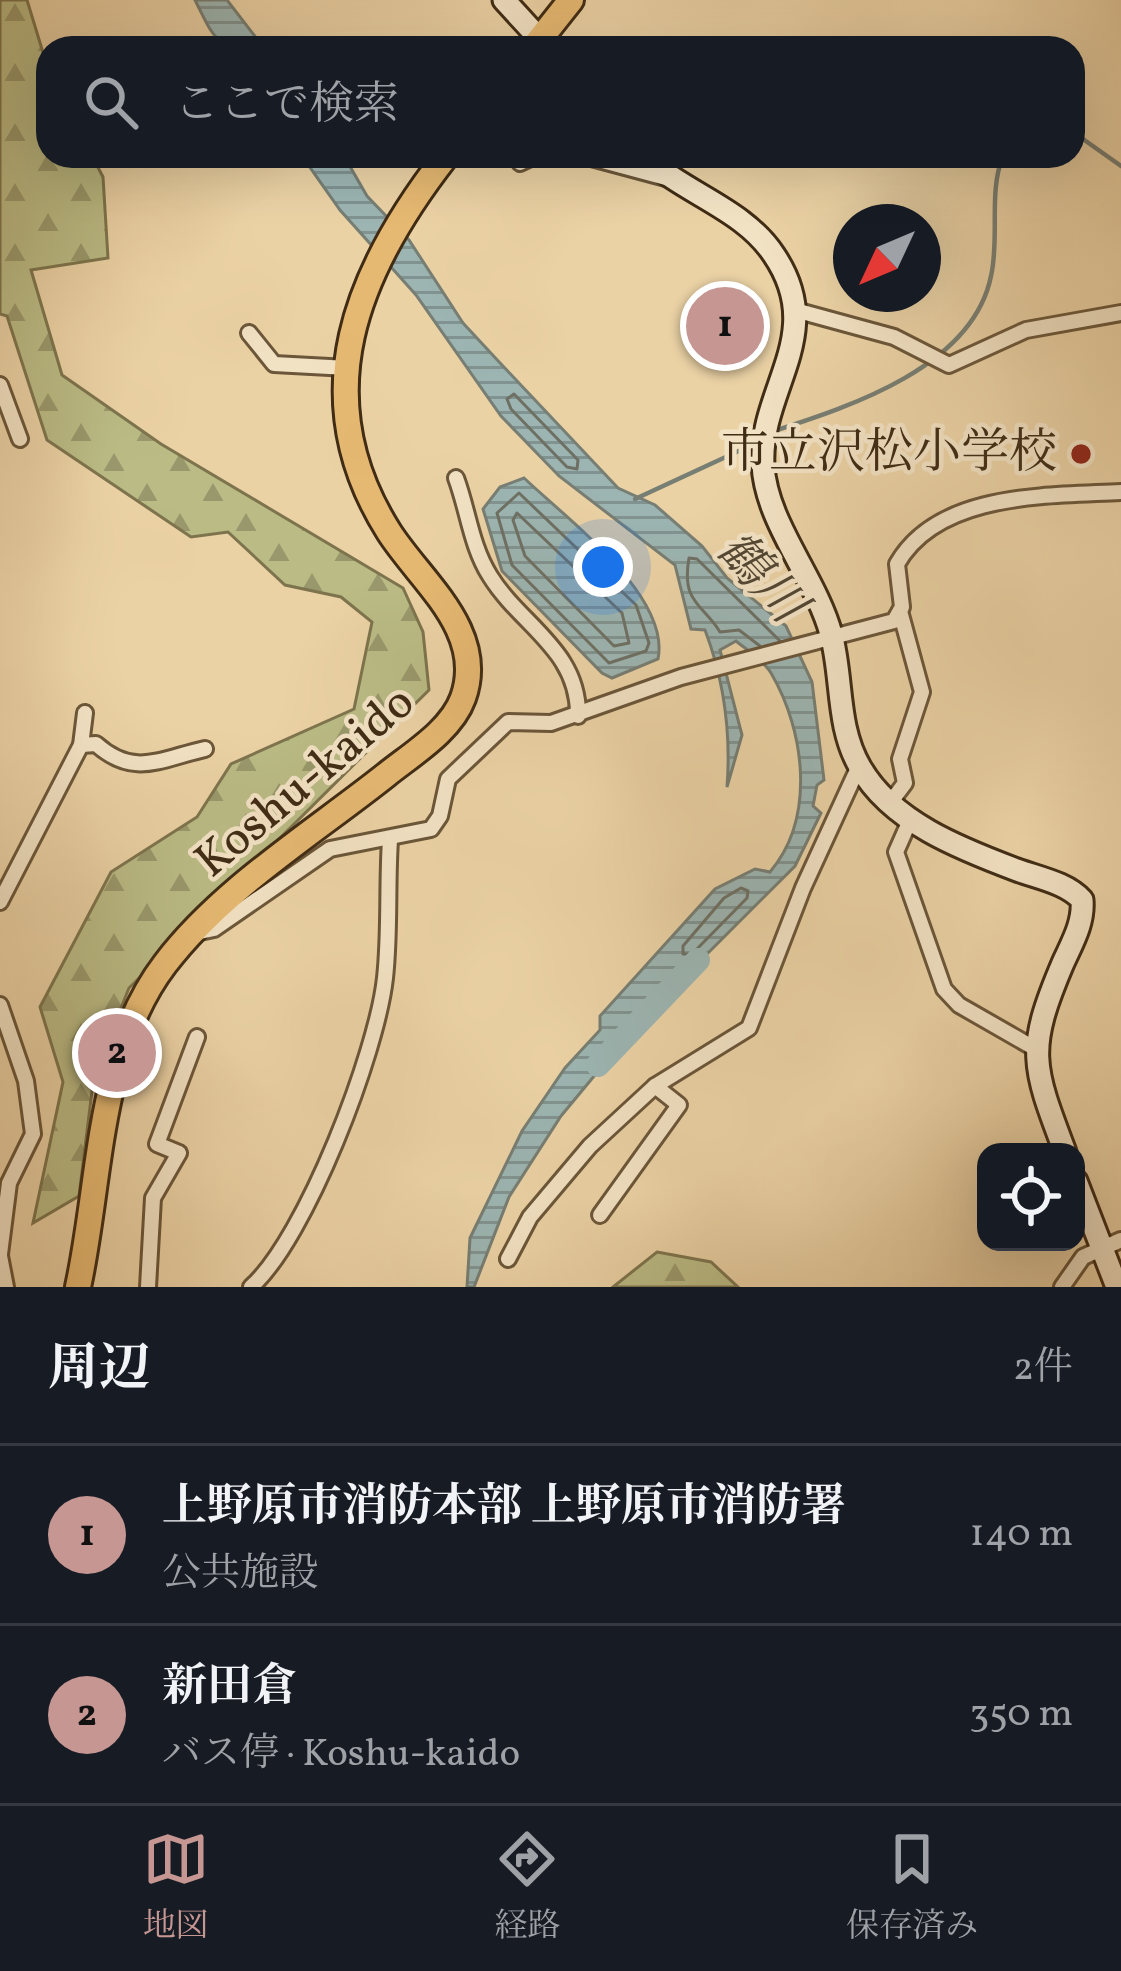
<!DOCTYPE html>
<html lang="ja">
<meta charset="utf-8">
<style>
:root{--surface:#171b24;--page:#242831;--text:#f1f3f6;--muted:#9ea1a6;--line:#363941;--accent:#c59692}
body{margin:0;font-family:Vollkorn,"Noto Serif JP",serif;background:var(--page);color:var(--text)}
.controls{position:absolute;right:36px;bottom:36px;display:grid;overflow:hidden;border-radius:24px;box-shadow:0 12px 48px #0002}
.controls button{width:108px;height:108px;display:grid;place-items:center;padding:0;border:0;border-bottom:3px solid var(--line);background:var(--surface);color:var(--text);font:60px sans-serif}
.compass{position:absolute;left:833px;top:204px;width:108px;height:108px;border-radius:50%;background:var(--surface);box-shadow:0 12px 48px #0002;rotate:226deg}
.you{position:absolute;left:603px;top:567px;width:42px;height:42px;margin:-30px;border:9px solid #fff;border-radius:50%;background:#1a73e8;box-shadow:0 0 0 18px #1a73e833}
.badge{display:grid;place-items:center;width:78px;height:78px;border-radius:50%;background:var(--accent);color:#111;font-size:39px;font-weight:700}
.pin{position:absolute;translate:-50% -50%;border:6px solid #fff;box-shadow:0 3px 12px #0006}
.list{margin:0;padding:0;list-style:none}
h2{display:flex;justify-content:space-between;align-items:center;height:156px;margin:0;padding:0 48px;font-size:51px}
h2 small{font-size:39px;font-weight:400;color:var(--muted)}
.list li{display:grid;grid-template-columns:78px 1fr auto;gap:36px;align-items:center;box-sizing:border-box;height:180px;padding:0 48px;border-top:3px solid var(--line)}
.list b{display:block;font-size:45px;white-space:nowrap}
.list p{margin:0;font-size:39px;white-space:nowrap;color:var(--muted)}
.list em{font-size:39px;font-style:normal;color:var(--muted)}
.icon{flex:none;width:66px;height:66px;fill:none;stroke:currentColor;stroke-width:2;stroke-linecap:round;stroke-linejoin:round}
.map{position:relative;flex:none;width:1121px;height:1287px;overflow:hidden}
.search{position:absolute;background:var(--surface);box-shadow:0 12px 48px #0002;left:36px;right:36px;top:36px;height:132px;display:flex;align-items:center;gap:30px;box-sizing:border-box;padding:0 42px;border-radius:36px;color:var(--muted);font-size:45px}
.sheet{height:516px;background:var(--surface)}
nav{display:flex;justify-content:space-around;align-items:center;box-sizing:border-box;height:168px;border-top:3px solid var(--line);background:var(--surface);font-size:33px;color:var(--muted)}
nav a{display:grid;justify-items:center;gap:6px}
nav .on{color:var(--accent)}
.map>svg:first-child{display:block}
.forest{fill:url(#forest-firs);stroke:#7d744d;stroke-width:3}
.water{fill:url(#water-rules);stroke:#777e73;stroke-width:3}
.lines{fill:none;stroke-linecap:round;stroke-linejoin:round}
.shore{stroke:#6e7064;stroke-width:3}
.stream{stroke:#777e73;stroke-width:4.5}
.river{stroke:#9cb5b2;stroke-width:24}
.street-casing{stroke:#6b5639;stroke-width:20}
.secondary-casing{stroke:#402c15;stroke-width:27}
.highway-casing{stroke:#402c15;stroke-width:30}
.street{stroke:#f2e2c4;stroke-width:14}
.secondary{stroke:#f2e2c4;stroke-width:21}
.highway{stroke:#e6b972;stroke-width:24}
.poi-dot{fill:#8f2418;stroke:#f2e2c4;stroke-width:4.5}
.labels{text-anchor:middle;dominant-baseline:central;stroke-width:9;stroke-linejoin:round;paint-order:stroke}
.poi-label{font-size:48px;fill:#402c15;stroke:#f2e2c4;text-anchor:end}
.street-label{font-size:48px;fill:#402c15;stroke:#f2e2c4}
.water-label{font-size:51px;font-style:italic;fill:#524734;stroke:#f2e2c4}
</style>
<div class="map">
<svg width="1121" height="1287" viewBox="0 0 1121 1287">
<defs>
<pattern id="forest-firs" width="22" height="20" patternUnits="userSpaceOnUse" patternTransform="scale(3)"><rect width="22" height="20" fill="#babb85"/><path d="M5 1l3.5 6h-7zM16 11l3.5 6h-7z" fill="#99986c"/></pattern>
<pattern id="water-rules" width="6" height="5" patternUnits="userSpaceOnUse" patternTransform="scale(3)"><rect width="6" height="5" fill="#9cb5b2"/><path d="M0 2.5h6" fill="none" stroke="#819390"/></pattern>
</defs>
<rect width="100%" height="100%" fill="#ebd2a5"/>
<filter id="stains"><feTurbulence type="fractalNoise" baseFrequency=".00167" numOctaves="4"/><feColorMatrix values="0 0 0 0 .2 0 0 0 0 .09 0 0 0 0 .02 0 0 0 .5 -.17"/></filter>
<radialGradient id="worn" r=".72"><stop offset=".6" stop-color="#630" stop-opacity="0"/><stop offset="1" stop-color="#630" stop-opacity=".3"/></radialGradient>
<g class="forest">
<path d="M0,0H27L48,69V156H92L103,177L108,258L31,270L62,375L161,444L403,588L423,632L429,690L129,988L94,1075L79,1196L33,1223L63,1082L40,1007L111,872L197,817L231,764L354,709L372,622L341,597L285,585L228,532L191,537L47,440L7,316L0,314Z"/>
<path d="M657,1252L711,1262L738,1287H613Z"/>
</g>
<g class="water">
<path d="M195,0H227L264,48C215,48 216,42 195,0Z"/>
<path d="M302,156H344L367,196L409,240L463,323L501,364L618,488L655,505L702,546L727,578L786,626L812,682L824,780L817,785L813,806L821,813L795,866L639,1022L561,1116L509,1197L474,1287H467L470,1238L522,1131L565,1068L600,1030V1016L715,889L755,869L770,872C816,818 805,731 771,673C764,661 747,650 736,641L720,650L742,735L727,787C731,734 724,680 705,630L691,629L675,565L559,476L501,416L416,295L340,210Z"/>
<path d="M524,478C567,519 671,596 658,659L612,678L602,673L502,571L483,509L500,487Z"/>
</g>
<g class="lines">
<g class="shore">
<path d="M514,394L578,460L577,469L567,467L511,409L507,399Z"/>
<path d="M519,493L636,605L649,643L646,651L609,663L512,565L497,513Z"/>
<path d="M517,513L622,613L629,643L614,646L525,556L513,520Z"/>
<path d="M760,646L739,630L720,632C703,604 681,603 689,558L697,559L780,641"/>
<path d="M741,888L748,891L747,898L692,954H683V946L724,898Z"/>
</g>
<g class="stream">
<path d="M1073,132L1121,166"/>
<path d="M774,431C852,406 973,366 991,276C1000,237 988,193 1003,156"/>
<path d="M635,499L743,449L758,437"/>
</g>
<path class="river" d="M598,1065L698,960"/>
<g class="street-casing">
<g id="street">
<path d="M584,156L666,178"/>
<path d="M520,163L535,156"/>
<path d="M795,310L894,337L949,365L1026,330L1121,313"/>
<path d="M249,333L274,364L348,368"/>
<path d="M0,385L20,439"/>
<path d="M456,478C468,510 471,546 490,576C521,626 579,650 578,716"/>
<path d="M81,745L96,744C134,778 160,759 205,749"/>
<path d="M890,803L905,783L900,759L922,692L900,611"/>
<path d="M911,818L896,852L944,989L959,1005L1034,1048"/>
<path d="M0,902L81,745L85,713"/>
<path d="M195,933L214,929L330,849L431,829L440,816L448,779L508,722L551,723L681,677L894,621L902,607L897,564C938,492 1047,496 1121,492"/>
<path d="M0,1005L26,1081L33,1134L9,1183L0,1254"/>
<path d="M600,1215L679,1105L655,1086"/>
<path d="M0,1256L6,1287"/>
<path d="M508,1259L530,1217L590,1146L655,1086L749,1028L803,888L859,766"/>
<path d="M148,1287L153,1198L179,1153L157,1144L197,1037"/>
<path d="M251,1287C306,1238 377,1052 385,978C390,933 387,885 390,840"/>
<path d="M1062,1287L1083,1257L1121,1240"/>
</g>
</g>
<g class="secondary-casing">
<g id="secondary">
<path d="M504,0L548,48"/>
<path d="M645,156C684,194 743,208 774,255C828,335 759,388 763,465C766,523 816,578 831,634C843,678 836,726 860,767C891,822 961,849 1017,870C1039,878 1067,883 1082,900C1084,923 1072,943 1063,963C1026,1050 1032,1065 1065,1152"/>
<path d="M1076,1181L1117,1287"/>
</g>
</g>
<g class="highway-casing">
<g id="highway">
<path d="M533,48L571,0"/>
<path d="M78,1287C101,1182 97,1053 165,964C222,889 313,833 386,775C412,754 451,731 463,698C487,631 421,582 389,532C303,396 357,270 446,156"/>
</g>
</g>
<use href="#street" class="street"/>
<use href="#secondary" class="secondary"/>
<use href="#highway" class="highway"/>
</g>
<circle class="poi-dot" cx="1081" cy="454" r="12"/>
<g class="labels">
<g class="poi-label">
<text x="1057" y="454">市立沢松小学校</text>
</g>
<g class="street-label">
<text transform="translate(306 783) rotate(-40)">Koshu-kaido</text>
</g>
<g class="water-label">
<text transform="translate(759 579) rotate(47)">鶴川</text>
</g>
</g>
<rect width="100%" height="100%" filter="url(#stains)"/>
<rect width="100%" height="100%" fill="url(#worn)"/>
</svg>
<div class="controls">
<button><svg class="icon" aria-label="locate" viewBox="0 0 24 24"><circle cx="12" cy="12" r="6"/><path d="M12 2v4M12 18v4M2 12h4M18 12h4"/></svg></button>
</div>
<svg class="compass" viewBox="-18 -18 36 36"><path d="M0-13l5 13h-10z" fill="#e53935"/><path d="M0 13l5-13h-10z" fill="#9ea1a6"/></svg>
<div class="you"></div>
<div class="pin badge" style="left:725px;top:326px">1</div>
<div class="pin badge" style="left:117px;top:1053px">2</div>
<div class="search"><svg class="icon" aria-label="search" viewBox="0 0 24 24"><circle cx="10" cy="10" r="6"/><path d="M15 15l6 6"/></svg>ここで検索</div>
</div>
<section class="sheet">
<h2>周辺<small>2件</small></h2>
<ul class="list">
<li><span class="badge">1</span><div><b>上野原市消防本部 上野原市消防署</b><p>公共施設</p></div><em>140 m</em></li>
<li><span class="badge">2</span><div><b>新田倉</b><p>バス停 · Koshu-kaido</p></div><em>350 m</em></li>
</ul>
</section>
<nav>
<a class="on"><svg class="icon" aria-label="map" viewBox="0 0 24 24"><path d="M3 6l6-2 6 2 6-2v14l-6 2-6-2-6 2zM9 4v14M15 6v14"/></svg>地図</a>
<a><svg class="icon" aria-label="directions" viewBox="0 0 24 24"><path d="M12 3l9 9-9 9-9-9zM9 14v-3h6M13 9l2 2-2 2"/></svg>経路</a>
<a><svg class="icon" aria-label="saved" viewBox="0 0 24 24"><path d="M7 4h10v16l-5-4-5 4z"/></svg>保存済み</a>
</nav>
